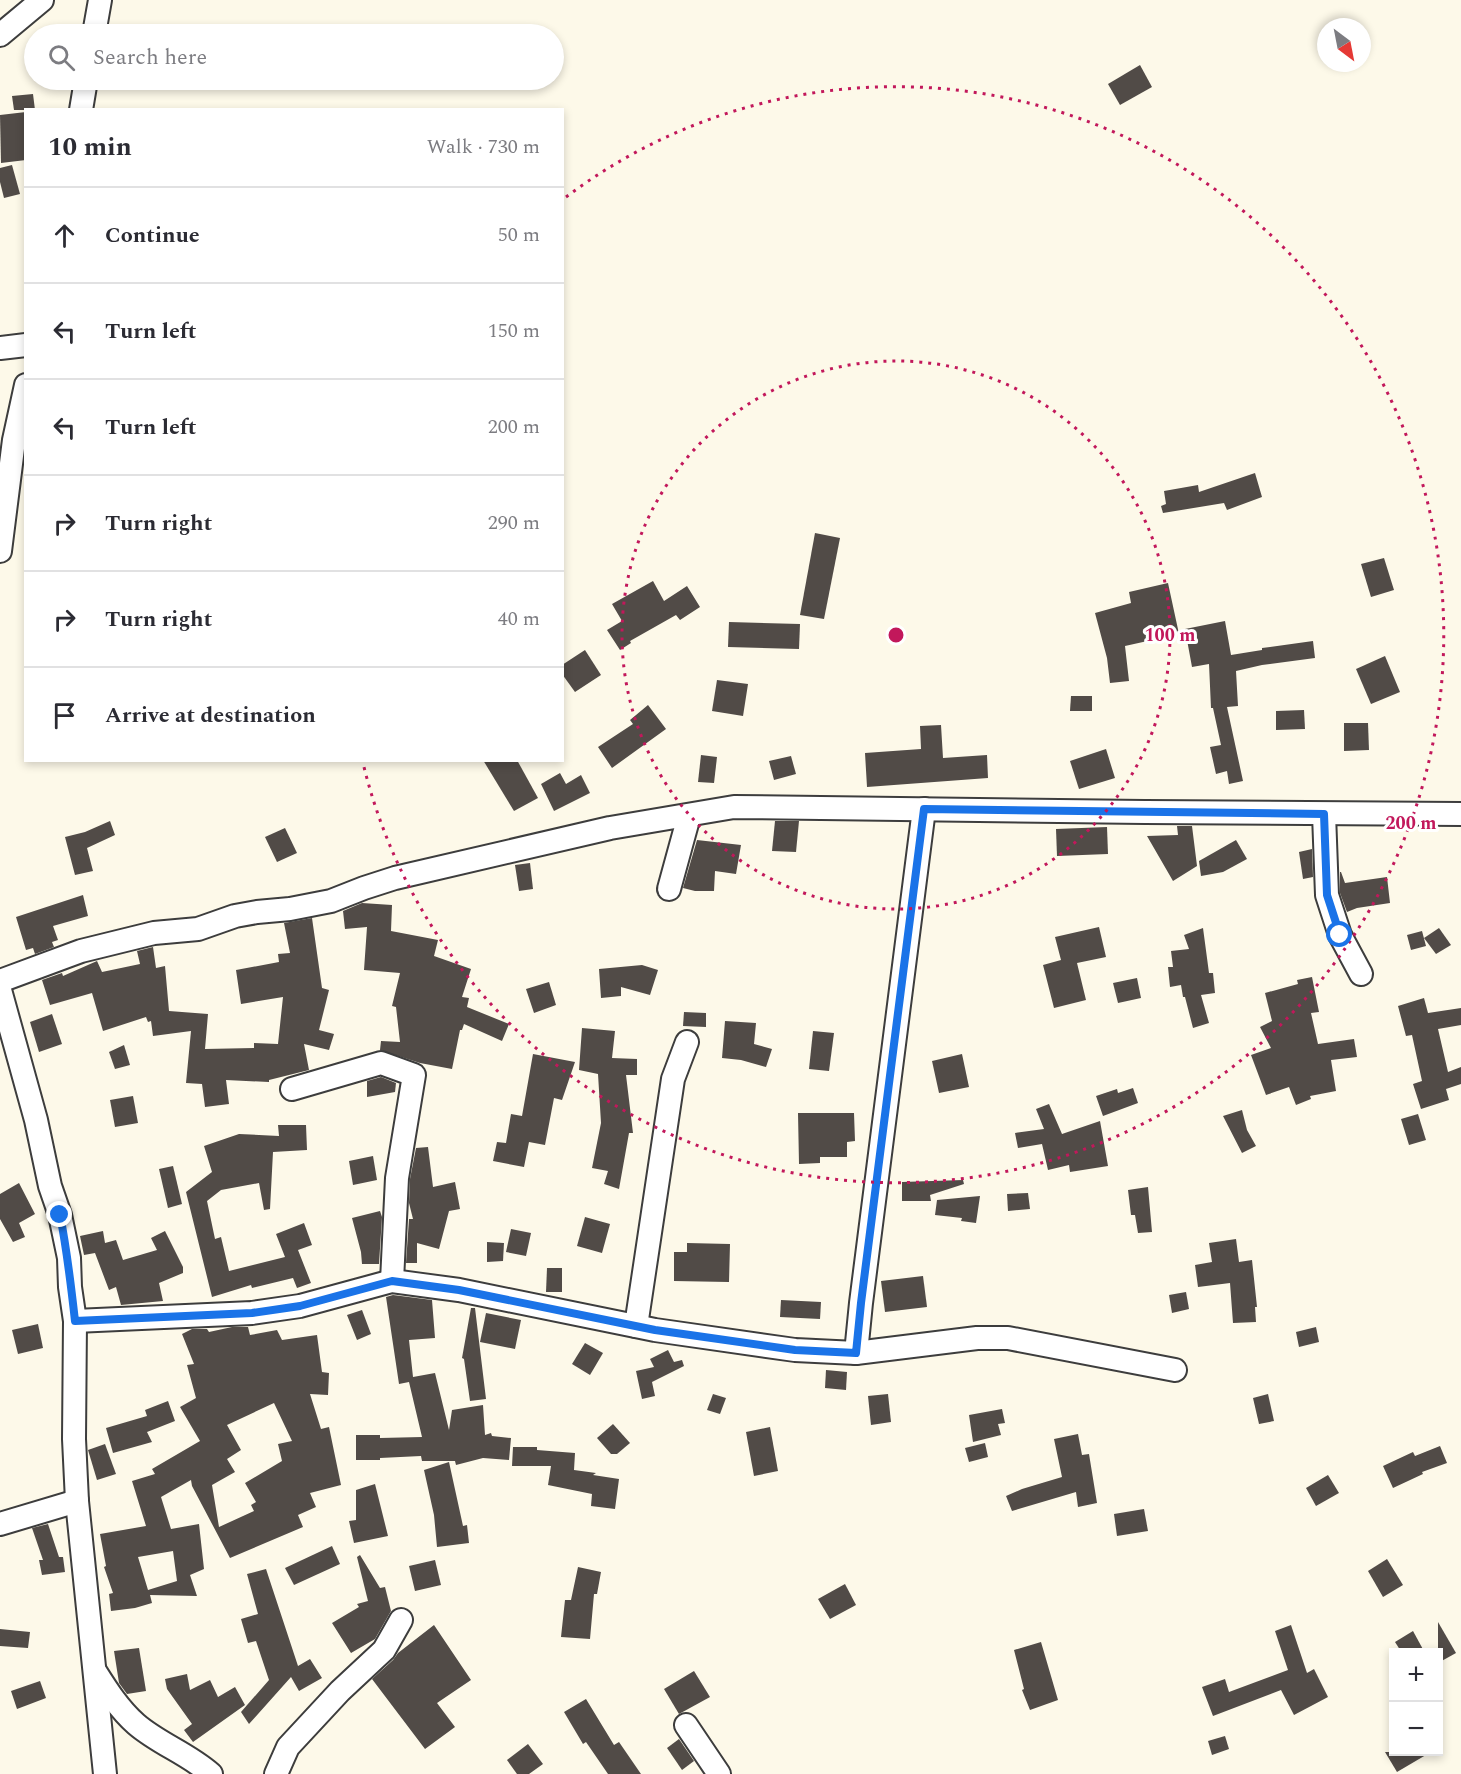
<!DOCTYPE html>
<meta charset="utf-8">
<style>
:root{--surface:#fff;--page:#f7f7f7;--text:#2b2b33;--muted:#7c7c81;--line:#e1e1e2}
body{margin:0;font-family:Spectral,serif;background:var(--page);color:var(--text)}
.controls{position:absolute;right:18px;bottom:18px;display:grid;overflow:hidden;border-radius:0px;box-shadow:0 3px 9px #0003}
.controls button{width:54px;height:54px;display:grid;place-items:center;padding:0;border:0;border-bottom:2px solid var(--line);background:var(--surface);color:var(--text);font:30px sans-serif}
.compass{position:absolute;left:1317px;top:18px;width:54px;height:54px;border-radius:50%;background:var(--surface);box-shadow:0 3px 9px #0003;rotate:148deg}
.stop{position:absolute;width:18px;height:18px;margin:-14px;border:4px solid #1a73e8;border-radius:50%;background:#fff}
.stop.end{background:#1a73e8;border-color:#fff;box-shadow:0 2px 6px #0008}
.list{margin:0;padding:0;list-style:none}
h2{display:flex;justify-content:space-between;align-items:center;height:78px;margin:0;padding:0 24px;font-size:26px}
h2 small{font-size:20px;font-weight:400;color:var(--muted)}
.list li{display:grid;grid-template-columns:39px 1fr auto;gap:18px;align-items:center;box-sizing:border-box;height:96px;padding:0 24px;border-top:2px solid var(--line)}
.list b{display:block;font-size:22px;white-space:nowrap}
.list em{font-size:20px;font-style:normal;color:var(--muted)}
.icon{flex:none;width:33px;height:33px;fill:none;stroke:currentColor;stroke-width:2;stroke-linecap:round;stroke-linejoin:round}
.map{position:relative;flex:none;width:1461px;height:1774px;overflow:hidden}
.search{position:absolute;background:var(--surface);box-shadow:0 3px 9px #0003;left:24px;top:24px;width:540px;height:66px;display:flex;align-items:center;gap:15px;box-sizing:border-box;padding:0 21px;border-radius:33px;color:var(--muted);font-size:22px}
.panel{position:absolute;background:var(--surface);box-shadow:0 3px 9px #0003;left:24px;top:108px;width:540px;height:654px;border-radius:0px}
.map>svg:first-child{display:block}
.building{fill:#514b47;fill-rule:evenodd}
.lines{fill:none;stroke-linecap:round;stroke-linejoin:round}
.minor-casing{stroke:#3d3d3d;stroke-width:26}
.minor{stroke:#fff;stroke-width:22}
.route{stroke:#1a73e8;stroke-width:8}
.ring{fill:none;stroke:#c2185b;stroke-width:3;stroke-dasharray:3 6}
.centre{fill:#c2185b;stroke:#fff;stroke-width:3}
.ring-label{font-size:18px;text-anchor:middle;font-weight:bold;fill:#c2185b;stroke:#fff;stroke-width:6;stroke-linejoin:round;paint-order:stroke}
</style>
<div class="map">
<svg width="1461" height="1774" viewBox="0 0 1461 1774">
<rect width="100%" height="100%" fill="#fdf9e9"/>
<g class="building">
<path d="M1140,65L1152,87L1120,105L1108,84Z"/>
<path d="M33,94L35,110H14L12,96Z"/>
<path d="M26,112V160L1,163L0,115Z"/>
<path d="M12,165L20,194L4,198L0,182V168Z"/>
<path d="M1255,473L1262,497L1227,510L1224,503L1163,513L1161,506L1166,504L1164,491L1198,485L1199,492Z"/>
<path d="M815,533L840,538L824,619L800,615Z"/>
<path d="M1384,558L1394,590L1371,597L1361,564Z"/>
<path d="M653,581L664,601L687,586L700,607L680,620L676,615L630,641L631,643L620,650L607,630L622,621L612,604Z"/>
<path d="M1168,583L1179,634L1125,646L1129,681L1110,683L1107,658L1095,613L1131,603L1129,592Z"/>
<path d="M1225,621L1231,655L1262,650V648L1313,641L1315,658L1262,665L1236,671L1238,706L1227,707L1243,781L1229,784L1227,771L1216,774L1210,747L1221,745L1213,708H1211L1209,664L1192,667L1185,629Z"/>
<path d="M729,622L800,624L799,649L728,647Z"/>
<path d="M585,650L601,675L575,692L562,674V665Z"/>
<path d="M1385,656L1400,692L1371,704L1356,669Z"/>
<path d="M717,680L748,684L743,716L712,711Z"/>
<path d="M1071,696H1092V711H1070Z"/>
<path d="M648,705L666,729L612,768L598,747L633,724L630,720Z"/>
<path d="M1304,710L1305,729L1276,730V711Z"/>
<path d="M1344,723H1368L1369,750L1344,751Z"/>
<path d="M941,725L943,758L987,755L988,778L867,787L865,753L921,749L920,726Z"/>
<path d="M1106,749L1115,778L1079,789L1070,761Z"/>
<path d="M701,755L717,757L714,783L698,782Z"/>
<path d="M791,756L796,774L774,780L769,761Z"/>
<path d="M483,760H517L538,798L514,811Z"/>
<path d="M560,773L566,784L581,775L590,793L554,811L541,784Z"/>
<path d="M110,821L115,835L87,848L93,871L75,875L65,837L85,832Z"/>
<path d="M775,821H799L796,852L772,851Z"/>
<path d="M1177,826H1192L1197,866L1173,881L1147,836L1178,835Z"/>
<path d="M1107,827L1108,854L1057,856L1056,829Z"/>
<path d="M285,828L297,853L277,862L265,837Z"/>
<path d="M697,840L741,845L736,874L715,871L714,891H695L683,888Z"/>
<path d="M1236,840L1247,859L1223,872L1201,876L1199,861Z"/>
<path d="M1312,849L1313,877L1303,879L1299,852Z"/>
<path d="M530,863L533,889L519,891L515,865Z"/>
<path d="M1340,872H1341L1345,883L1387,877L1390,903L1357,908L1347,912L1340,893Z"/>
<path d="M83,895L88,916L53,926L58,940L52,942L54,947L35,954L33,948L26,950L16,917Z"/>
<path d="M362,903L392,905L391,931L438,940L434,956L471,969L462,997L469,998L467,1007L509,1024L502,1041L464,1024L462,1030H460L452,1069L420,1063L380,1050L381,1041L400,1042L396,1007L392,1006L400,973L364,970L367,927L345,929L343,911Z"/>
<path d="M312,918L322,988L329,990L319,1030L334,1034L329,1050L304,1044L309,1070L269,1080V1082L226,1080L229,1104L205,1107L202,1084L186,1083L191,1031L153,1036L151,1021L148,1022L146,1017L103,1031L92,993L50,1005L42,980L62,973L63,976L97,961L102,972L140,964L137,951L153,947L156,968L165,966L169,1011L208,1014L205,1049L254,1048V1043L278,1044L283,997L241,1004L236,970L279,962L278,954L290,953L284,923Z"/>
<path d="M1099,927L1106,957L1077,963L1086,1000L1054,1008L1043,965L1061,960L1055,937Z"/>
<path d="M1203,928L1209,973H1213L1215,993L1201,995L1209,1023L1193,1028L1185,997H1183L1181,985L1170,987L1168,967H1173L1171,951L1189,949L1184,935Z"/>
<path d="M1439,928L1451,945L1436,954L1424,938Z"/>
<path d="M1422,931L1426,946L1411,950L1407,935Z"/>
<path d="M642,965L658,970L650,995L621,987V996L601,998L599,969Z"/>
<path d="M1312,977L1319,1012L1311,1013L1318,1044L1354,1039L1357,1057L1331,1060L1336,1091L1310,1096L1311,1099L1296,1105L1289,1087L1266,1095L1251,1055L1271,1048L1260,1027L1272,1021L1265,993L1298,984L1297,980Z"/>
<path d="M1137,978L1141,998L1118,1003L1113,983Z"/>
<path d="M549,982L556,1005L534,1013L526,989Z"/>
<path d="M1424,998L1428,1013L1461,1008V1025L1438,1029L1448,1072L1461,1067V1084L1446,1089L1449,1100L1421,1109L1413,1084L1422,1081L1412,1035L1406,1036L1398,1006Z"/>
<path d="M684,1012L706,1013V1027L683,1026Z"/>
<path d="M52,1014L62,1044L39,1052L30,1022Z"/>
<path d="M725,1021L756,1023L754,1044L772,1049L766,1067L741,1060L722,1058Z"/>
<path d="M582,1028L615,1031L612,1058L637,1059V1075H626L633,1133H629L619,1189L604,1184L608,1171L592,1168L601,1123L598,1074L579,1070Z"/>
<path d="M813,1031L834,1033L829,1071L809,1069Z"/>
<path d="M124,1045L130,1065L115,1069L109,1052Z"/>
<path d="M533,1054L575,1062L562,1100L554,1098L545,1145L529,1142L524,1167L493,1161L497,1142L506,1143L511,1114L522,1116Z"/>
<path d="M962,1054L969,1087L939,1093L932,1061Z"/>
<path d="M381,1077L396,1083L395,1092L367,1097V1081Z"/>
<path d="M1133,1088L1138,1103L1103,1116L1096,1096L1117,1089L1118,1093Z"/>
<path d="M133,1096L138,1123L115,1127L110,1100Z"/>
<path d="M1049,1104L1062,1134L1100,1121L1108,1166L1070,1172L1069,1165L1048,1170L1042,1144L1018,1148L1015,1133L1044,1129L1036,1109Z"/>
<path d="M1242,1110L1247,1130L1256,1146L1242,1153L1223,1116Z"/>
<path d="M798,1113H854L855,1141L847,1142V1157H820V1163L799,1164Z"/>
<path d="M1418,1114L1426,1140L1409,1145L1401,1119Z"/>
<path d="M278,1125H306L307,1150L273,1152L270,1209L264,1210L259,1183L221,1190L207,1201L215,1239L221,1237L229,1271L285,1257L276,1234L304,1223L312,1245L298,1250L311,1283L297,1288L293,1278L252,1288L251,1285L212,1297L186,1192L212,1172L204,1146L239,1134L279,1136Z"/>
<path d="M428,1147L433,1187L455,1182L460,1209L449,1211L439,1249L417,1243V1263H406L409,1219H413L409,1203L410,1179L416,1148Z"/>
<path d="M373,1156L377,1180L353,1185L349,1161Z"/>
<path d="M173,1166L182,1204L168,1208L159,1169Z"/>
<path d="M963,1180L964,1184L930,1195L931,1201H902V1182Z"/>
<path d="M19,1183L35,1214L19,1223L25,1237L13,1242L0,1219V1194Z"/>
<path d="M1148,1187L1152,1232L1138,1233L1135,1215H1131L1128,1190Z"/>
<path d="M1028,1193L1030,1209L1008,1211L1007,1194Z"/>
<path d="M980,1196L976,1223L961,1221L962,1218L935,1215L937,1200Z"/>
<path d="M380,1211L382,1217L379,1264H362L361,1252L352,1218Z"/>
<path d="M585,1217L610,1224L602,1253L577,1246Z"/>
<path d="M511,1229L531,1233L526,1256L506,1252Z"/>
<path d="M103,1231L105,1243L116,1240L123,1260L157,1250L151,1238L165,1231L183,1267V1273L159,1283L163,1301L121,1305L116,1287L109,1290L95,1253L84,1255L80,1236Z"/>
<path d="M1236,1239L1239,1262L1252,1260L1257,1307H1255L1256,1322L1233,1323L1230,1283L1198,1287L1195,1265L1212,1262L1209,1243Z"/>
<path d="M487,1242L504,1243L503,1261L487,1262Z"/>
<path d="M687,1243L730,1244L729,1282L674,1281V1252H687Z"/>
<path d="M547,1268H562V1292H546Z"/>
<path d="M923,1276L927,1307L885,1312L881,1281Z"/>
<path d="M1186,1292L1189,1309L1172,1313L1169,1295Z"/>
<path d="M393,1295L432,1300L435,1338L409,1340L413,1377L435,1373L449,1430L452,1410L483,1405L485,1435L491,1433L492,1436L511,1438L509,1460L483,1458L456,1465L455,1461H422L421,1456L380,1458V1460H356V1435H380V1438L422,1437L409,1382L399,1384L386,1297Z"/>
<path d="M781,1300L821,1302L820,1319L780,1317Z"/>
<path d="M471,1308H475L486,1399L470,1401L464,1359L462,1358Z"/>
<path d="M362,1310L371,1334L357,1340L347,1315Z"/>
<path d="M486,1313L521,1320L515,1349L480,1342Z"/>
<path d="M38,1324L43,1348L18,1354L12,1330Z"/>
<path d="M232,1327H248L250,1335L277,1330L282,1340L317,1335L322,1372L329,1373L328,1395L310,1394L321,1429L329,1427L341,1485L310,1493L316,1507L298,1515L303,1527L230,1558L192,1486L191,1480L161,1497L171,1529L199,1524L204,1569L190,1575L197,1596L150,1595L152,1603L135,1608L111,1611L109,1594L113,1593L104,1567L106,1566L100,1534L146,1526L132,1481L155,1474L152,1469L200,1441L180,1407L196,1398L187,1365L194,1364L182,1334L192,1329H207L209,1332ZM274,1403L292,1441L278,1444L282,1461L245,1483L256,1502L251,1505L254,1511L219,1527L212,1485L235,1472L227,1459L241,1450L227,1425ZM173,1551L177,1581L148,1590L138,1557Z"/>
<path d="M1316,1327L1319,1342L1299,1347L1296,1332Z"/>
<path d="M585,1343L603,1353L590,1375L572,1364Z"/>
<path d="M668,1350L674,1362L682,1360L684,1366L652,1382L655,1396L642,1399L636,1371L654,1367L650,1359Z"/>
<path d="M826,1370L847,1372L846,1390L825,1388Z"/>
<path d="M713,1394L726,1398L720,1414L707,1410Z"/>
<path d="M888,1394L891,1422L871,1425L868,1396Z"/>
<path d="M1268,1394L1274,1421L1259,1424L1253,1398Z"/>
<path d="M168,1401L175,1421L147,1432L152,1442L113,1453L106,1428L147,1416L145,1410Z"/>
<path d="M1002,1409L1005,1423L998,1424L1001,1435L973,1442L969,1415Z"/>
<path d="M613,1424L630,1443L617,1454H611L597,1438Z"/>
<path d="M770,1427L778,1471L754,1476L746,1432Z"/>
<path d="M1078,1434L1082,1455L1089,1454L1097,1503L1078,1507L1076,1492L1012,1511L1006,1496L1022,1489L1062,1477L1054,1439Z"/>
<path d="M985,1443L988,1457L969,1462L965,1448Z"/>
<path d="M105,1444L116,1474L97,1480L88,1450Z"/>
<path d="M1440,1446L1447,1463L1422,1472L1423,1474L1393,1488L1383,1466L1413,1452L1415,1456Z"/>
<path d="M513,1447H537V1450L575,1453L574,1470L596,1473L593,1475L619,1479L615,1509L591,1506L592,1494L548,1485L551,1466H512Z"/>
<path d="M449,1462L463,1526L467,1525L469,1543L437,1547L434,1515L424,1470Z"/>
<path d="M1328,1475L1339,1493L1316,1506L1306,1488Z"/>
<path d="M375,1484L388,1536L354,1543L349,1521L356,1520V1490Z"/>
<path d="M1144,1509L1148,1531L1117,1536L1114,1514Z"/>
<path d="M48,1524L59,1557H63L65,1572L42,1575L39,1560H43L32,1528Z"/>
<path d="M332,1546L340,1564L294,1585L285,1568Z"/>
<path d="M360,1555L380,1588L385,1587L391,1611L375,1639L351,1653L332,1623L359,1607L357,1604L368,1601L357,1557Z"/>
<path d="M1387,1559L1403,1585L1383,1597L1368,1571Z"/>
<path d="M435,1560L441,1585L415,1591L409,1566Z"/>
<path d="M578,1567L601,1572L597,1594H594L590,1639L561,1637L565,1600H571Z"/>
<path d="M266,1569L298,1666L310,1659L322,1678L299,1691L291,1677L249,1724L241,1712L269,1680L256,1641L248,1643L241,1619L258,1614L247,1574Z"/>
<path d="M845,1584L856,1605L830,1619L818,1599Z"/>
<path d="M1438,1622L1456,1653L1438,1663Z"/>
<path d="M434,1625L471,1680L437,1703L455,1727L425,1749L372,1679L393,1660L398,1653Z"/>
<path d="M1291,1625L1307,1673L1314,1669L1328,1697L1294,1715L1281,1690L1213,1716L1202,1687L1225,1679L1229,1692L1288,1670L1275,1631Z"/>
<path d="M0,1629L30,1632L28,1648L0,1646Z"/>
<path d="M1413,1631L1425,1653H1402L1395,1642Z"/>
<path d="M1041,1642L1058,1700L1030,1710L1022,1690L1024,1689L1014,1650Z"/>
<path d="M139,1648L146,1691L127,1694L119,1683L114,1651Z"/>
<path d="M694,1671L710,1697L679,1714L664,1689Z"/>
<path d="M187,1674L190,1690L210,1680L218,1697L235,1687L245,1705L193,1742L184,1730L192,1724L167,1689L165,1679Z"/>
<path d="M40,1681L46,1698L17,1709L11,1691Z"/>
<path d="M586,1699L614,1745L619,1742L641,1774H608L586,1742L583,1744L564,1712Z"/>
<path d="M1225,1736L1229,1749L1212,1755L1208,1741Z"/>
<path d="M679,1739L694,1761L682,1770L667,1748Z"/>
<path d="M528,1744L543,1764L529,1774H517L507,1760Z"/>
<path d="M1385,1752H1431L1397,1772Z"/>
</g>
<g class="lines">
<g class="minor-casing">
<g id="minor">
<path d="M94,34L100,0"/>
<path d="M0,35L42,0"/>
<path d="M81,110L86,80"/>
<path d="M0,348L26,345"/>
<path d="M0,551L14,440L26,385"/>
<path d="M1324,814L1327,895L1340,935L1361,974"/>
<path d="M669,889L689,816"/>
<path d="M0,981L81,951L154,933L198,929L235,916L257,912L290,909L331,901L364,888L395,878L610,828L734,807L1145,812L1461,814"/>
<path d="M0,990L36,1120L50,1186L60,1215L69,1258L70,1287L75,1321L74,1439L77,1501L105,1774"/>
<path d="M292,1089L381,1063L414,1075L397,1178L392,1281"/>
<path d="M75,1321L252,1313L300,1306L392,1281L459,1290L655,1330L795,1350L856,1353L977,1338H1008L1175,1370"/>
<path d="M636,1326L673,1079L687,1042"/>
<path d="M856,1353L861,1303L924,809"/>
<path d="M0,1524L77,1501"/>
<path d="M95,1671C107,1690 119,1709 136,1724C159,1744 187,1753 211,1774"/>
<path d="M686,1725L719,1774"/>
<path d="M276,1774L288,1747L340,1691L384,1650L401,1620"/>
</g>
</g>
<use href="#minor" class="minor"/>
</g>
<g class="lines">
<path class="route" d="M60,1215C67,1250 71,1285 75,1321L252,1313L300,1306L392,1281L459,1290L655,1330L795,1350L856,1353L861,1303L924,809L1324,814L1327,895L1340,935"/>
</g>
<g class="ring">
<circle cx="896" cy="635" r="274"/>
<path d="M566 197A548 548 0 1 1 363 763"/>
</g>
<circle cx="896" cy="635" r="9" class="centre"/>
<g class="ring-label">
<text x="1170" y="641">100 m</text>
<text x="1411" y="829">200 m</text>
</g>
</svg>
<div class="controls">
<button>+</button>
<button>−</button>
</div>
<svg class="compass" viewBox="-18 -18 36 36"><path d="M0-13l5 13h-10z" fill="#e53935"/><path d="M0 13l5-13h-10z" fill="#7c7c81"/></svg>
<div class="stop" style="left:1340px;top:935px"></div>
<div class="stop end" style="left:60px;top:1215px"></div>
<div class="search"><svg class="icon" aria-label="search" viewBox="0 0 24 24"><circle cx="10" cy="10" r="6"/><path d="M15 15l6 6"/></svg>Search here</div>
<section class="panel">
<h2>10 min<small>Walk · 730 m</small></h2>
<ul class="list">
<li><svg class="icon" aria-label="ahead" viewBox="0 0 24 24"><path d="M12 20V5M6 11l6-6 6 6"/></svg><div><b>Continue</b></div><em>50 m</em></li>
<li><svg class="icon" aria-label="left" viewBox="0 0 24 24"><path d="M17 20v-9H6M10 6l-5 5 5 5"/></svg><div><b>Turn left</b></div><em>150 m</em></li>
<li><svg class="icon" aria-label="left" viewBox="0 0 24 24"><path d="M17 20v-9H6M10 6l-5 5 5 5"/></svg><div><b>Turn left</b></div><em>200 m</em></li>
<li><svg class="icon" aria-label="right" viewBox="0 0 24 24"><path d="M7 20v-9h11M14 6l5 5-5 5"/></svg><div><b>Turn right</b></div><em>290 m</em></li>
<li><svg class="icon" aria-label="right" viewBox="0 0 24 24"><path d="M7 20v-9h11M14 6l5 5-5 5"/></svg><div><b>Turn right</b></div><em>40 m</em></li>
<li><svg class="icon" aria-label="arrive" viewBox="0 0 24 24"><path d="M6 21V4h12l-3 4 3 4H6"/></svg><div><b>Arrive at destination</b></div></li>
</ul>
</section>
</div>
